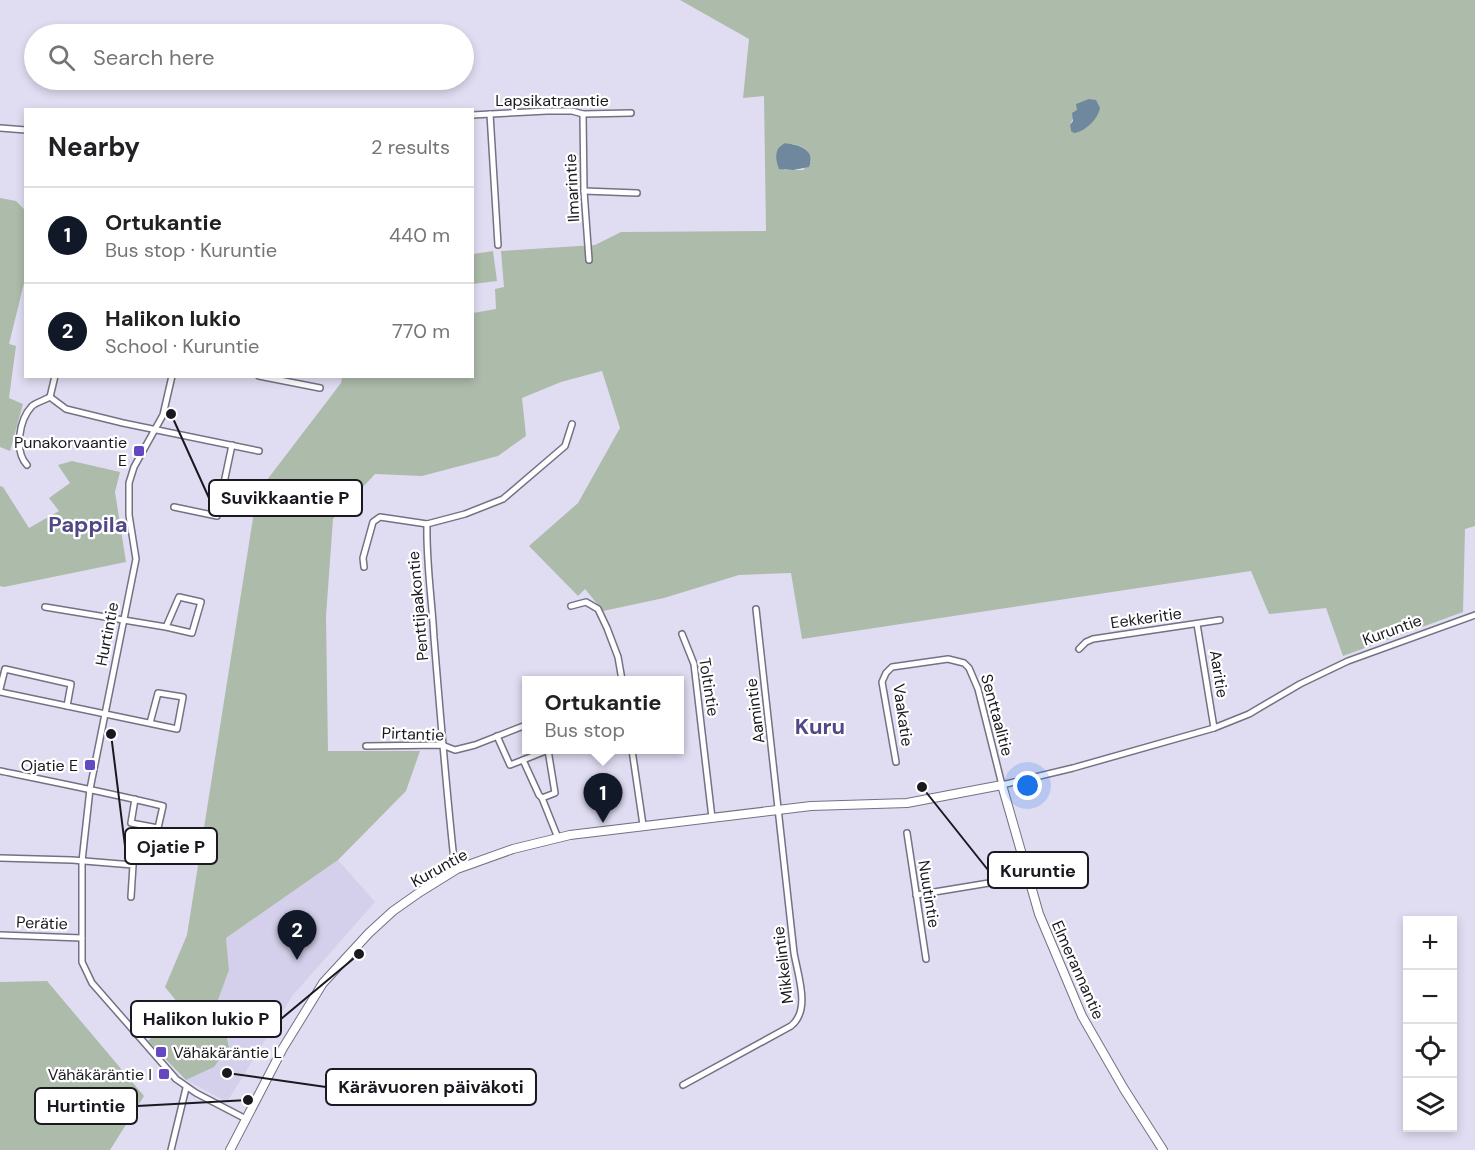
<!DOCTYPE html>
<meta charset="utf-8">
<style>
:root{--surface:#fff;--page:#f6f6f6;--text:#202124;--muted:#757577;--line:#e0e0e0;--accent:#111827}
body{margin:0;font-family:"DM Sans",sans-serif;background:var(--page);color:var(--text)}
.controls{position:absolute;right:18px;bottom:18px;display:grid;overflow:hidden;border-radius:0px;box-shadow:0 3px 9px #0003}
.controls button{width:54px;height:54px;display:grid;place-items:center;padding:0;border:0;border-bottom:2px solid var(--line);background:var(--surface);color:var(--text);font:30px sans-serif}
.you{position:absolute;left:1028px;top:786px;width:21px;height:21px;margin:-15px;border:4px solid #fff;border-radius:50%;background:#1a73e8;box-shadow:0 0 0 9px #1a73e833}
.badge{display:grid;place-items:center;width:39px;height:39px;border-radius:50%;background:var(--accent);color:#fff;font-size:20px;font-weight:700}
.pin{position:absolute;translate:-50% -50px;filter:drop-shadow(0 2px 3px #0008)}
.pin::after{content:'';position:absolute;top:32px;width:21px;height:18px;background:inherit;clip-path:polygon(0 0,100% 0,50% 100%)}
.popup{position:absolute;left:522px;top:676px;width:162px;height:78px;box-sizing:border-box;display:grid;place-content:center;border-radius:0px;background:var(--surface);filter:drop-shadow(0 2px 4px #0005);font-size:20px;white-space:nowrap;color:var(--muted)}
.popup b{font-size:22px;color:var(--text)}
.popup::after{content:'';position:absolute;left:50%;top:100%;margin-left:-12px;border:12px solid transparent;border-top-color:var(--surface)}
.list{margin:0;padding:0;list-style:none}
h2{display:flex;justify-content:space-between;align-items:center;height:78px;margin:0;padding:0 24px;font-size:26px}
h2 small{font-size:20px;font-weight:400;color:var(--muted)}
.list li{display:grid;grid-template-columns:39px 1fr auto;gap:18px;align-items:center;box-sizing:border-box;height:96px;padding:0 24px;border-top:2px solid var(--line)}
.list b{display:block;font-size:22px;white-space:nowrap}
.list p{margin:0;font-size:20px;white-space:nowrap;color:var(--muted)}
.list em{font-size:20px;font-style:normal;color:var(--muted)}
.icon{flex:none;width:33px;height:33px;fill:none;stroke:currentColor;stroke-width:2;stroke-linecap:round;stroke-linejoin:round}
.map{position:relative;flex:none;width:1475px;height:1150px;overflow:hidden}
.search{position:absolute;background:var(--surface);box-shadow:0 3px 9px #0003;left:24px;top:24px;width:450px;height:66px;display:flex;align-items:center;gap:15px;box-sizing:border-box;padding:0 21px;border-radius:33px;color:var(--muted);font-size:22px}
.panel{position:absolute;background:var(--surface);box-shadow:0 3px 9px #0003;left:24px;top:108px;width:450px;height:270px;border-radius:0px}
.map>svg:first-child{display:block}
.built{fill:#d4d0ec}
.green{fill:#adbbab;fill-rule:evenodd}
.water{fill:#6f889d}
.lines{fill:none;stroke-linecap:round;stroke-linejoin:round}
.street-casing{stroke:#747184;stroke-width:8}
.secondary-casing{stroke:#747184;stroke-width:10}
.street{stroke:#fff;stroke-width:5}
.secondary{stroke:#fff;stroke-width:8}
.poi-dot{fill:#6348c1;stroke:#fff;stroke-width:2}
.labels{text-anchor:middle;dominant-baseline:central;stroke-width:4.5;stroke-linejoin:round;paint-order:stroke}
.street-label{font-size:16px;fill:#1a1920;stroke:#fff}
.poi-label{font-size:16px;fill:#1a1920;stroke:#fff;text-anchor:end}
.district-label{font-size:22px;font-weight:bold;fill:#514886;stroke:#fff}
.leader{fill:none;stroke:#1a1920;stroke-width:2}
.callout-dot{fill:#1a1920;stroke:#fff;stroke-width:2}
.callout{fill:#fff;stroke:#1a1920;stroke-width:2}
.callout-label{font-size:18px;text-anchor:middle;font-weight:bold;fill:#1a1920}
</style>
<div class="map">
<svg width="1475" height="1150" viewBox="0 0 1475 1150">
<rect width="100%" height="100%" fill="#e0ddf2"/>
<path class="built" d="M338,860L375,902L293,995L227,1102L186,1080L214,1067L229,1047L218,1000L229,970L226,938Z"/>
<g class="green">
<path d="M680,0H1475V526L1465,529L1463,612L1343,656L1326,608L1269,614L1251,571L802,639L791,573L739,575L664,598L603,611L585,589L578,596L529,546L578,503L620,428L602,371L561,382L522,398L526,436L498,456L422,476L375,474L333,519L326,616L328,751H420L406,791L338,860L226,938L229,970L218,1000L229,1047L214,1067L186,1080L148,1041L182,1008L165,987L187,935L257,493L341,383L342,377L472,376L473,313L496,309L495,289L504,287L501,251L595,245L621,232L766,231L764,96L743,98L749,39ZM1077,110L1091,121L1086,128L1071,131L1070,125ZM785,143C798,145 811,146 811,162L803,170H784L780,146Z"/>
<path d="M0,198L16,201L26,211L25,279L9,344L16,346L9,398L23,404L10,451L0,447Z"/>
<path d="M493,251L497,281L473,284V254Z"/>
<path d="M72,461L120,472L115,492L126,562L4,587L0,586V486L3,487L29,528L59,511L49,498L70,483L58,465Z"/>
<path d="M47,981L144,1096L110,1150H0V982Z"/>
</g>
<g class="water">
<path d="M1089,99L1096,100L1100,108C1098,119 1085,132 1074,133L1071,131L1070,125L1073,121L1072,113L1077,110L1076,104Z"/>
<path d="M785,143C799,145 816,149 809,167L793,170L779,169C775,159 774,148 785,143Z"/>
</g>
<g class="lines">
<g class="street-casing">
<g id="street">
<path d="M490,114L498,245"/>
<path d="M583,114L584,191L589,260"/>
<path d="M472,115L547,111H572L583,114L631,113"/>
<path d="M0,128L26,130"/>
<path d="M584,191L637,193"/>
<path d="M172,376L163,415L134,467L129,483V515L136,559L90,789L82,861V962L92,983L176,1079L196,1093L246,1119"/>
<path d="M259,376L320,388"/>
<path d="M50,397L55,376"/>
<path d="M27,465C14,451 19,420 32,406C37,402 45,400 50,397L66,409L123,423L259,451"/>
<path d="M174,507L217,516L232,445"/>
<path d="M364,567L363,558L373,522L380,517L427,524"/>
<path d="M571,606L586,602L598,609L607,628L618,657L622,680"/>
<path d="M45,607L166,627L179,597L201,602L192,633L166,627"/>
<path d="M1197,624L1214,728"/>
<path d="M682,634L694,664L712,818"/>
<path d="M1079,649L1086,642L1093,639L1220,620"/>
<path d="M0,689L5,669L71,684L67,706"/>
<path d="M0,692L177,729L183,697L158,693L150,723"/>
<path d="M497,736L510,765L523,760L539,795L542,798L558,838"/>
<path d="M366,746L442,745L455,750L475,745L526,725"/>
<path d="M632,750L643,825"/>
<path d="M523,760L548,750"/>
<path d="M896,762L882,682L886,673L892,667L948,659L964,663L969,668L978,689L1002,785L1073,768L1214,728L1249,714L1300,684L1348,661L1475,615"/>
<path d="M0,771C54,782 109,793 163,806L158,828L131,823L135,799"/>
<path d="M542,798L555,793L548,750"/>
<path d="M907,833L926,959"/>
<path d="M0,858L72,860L133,865L131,897"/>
<path d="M457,869L454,860C446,786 440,712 434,638C432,599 426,563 427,524L465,514L503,499L565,446L572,424"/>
<path d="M916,895L995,882L1027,873"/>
<path d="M0,935L82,938"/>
<path d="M683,1085L791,1026C811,1010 798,976 794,953L756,609"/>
<path d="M171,1150L186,1088"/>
</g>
</g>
<g class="secondary-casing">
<path id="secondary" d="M230,1150L283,1048L323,983L369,933L393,911L420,892L457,869L513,849L570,835L811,806L907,803L1002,785L1039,914L1082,1016L1124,1089L1163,1150"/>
</g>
<use href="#street" class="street"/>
<use href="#secondary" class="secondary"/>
</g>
<g class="poi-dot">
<rect x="133" y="445" width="12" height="12" rx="3"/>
<rect x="84" y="759" width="12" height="12" rx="3"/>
<rect x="155" y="1046" width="12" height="12" rx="3"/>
<rect x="158" y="1068" width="12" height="12" rx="3"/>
</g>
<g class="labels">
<g class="street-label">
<text x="552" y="100">Lapsikatraantie</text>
<text transform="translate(572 188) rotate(-93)">Ilmarintie</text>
<text transform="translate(418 606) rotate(-95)">Penttijaakontie</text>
<text transform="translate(1146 618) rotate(-8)">Eekkeritie</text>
<text transform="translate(1392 630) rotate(-20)">Kuruntie</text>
<text transform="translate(107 634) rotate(-79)">Hurtintie</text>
<text transform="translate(1219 674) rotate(81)">Aaritie</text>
<text transform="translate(709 687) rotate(81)">Toltintie</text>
<text transform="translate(755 711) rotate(-97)">Aamintie</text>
<text transform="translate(903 715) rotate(82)">Vaakatie</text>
<text transform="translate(997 715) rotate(75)">Senttaalitie</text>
<text transform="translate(413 734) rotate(2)">Pirtantie</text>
<text transform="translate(439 868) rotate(-29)">Kuruntie</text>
<text transform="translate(929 894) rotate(81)">Nuutintie</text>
<text transform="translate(42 923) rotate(2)">Perätie</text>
<text transform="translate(783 965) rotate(-97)">Mikkelintie</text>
<text transform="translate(1078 970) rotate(66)">Elmerannantie</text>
</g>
<g class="poi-label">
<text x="127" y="442">Punakorvaantie<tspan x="127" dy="18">E</tspan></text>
<text x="78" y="765">Ojatie E</text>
<text x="173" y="1052" text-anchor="start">Vähäkäräntie L</text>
<text x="152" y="1074">Vähäkäräntie I</text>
</g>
<g class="district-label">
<text x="88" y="524">Pappila</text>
<text x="820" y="726">Kuru</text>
</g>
</g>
<path class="leader" d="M171 414L209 498M111 734L125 846M922 787L988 870M359 954L281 1019M227 1073L326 1087M248 1100L137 1106"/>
<g class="callout-dot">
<circle cx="171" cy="414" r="6"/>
<circle cx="111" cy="734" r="6"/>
<circle cx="922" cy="787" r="6"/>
<circle cx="359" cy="954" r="6"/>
<circle cx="227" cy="1073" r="6"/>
<circle cx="248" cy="1100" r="6"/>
</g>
<g class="callout">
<rect x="209" y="480" width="153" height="36" rx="6"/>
<rect x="125" y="828" width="92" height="36" rx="6"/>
<rect x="988" y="852" width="100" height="36" rx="6"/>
<rect x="131" y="1001" width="150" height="36" rx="6"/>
<rect x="326" y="1069" width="210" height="36" rx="6"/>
<rect x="35" y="1088" width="102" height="36" rx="6"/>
</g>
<g class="callout-label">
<text x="285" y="504">Suvikkaantie P</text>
<text x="171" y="853">Ojatie P</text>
<text x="1038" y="877">Kuruntie</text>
<text x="206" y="1025">Halikon lukio P</text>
<text x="431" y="1093">Kärävuoren päiväkoti</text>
<text x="86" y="1112">Hurtintie</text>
</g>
</svg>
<div class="controls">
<button>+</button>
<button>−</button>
<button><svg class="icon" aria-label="locate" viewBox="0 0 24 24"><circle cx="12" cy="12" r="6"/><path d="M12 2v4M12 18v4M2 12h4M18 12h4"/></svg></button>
<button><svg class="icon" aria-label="layers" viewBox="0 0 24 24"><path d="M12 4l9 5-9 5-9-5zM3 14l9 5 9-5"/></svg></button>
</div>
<div class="you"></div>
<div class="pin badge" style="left:603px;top:823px">1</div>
<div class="popup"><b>Ortukantie</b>Bus stop</div>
<div class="pin badge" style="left:297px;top:960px">2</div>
<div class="search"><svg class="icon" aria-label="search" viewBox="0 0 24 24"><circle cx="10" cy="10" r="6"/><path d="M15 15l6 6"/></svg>Search here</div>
<section class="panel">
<h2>Nearby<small>2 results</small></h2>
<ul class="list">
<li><span class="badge">1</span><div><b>Ortukantie</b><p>Bus stop · Kuruntie</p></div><em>440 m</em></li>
<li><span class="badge">2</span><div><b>Halikon lukio</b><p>School · Kuruntie</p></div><em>770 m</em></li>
</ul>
</section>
</div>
